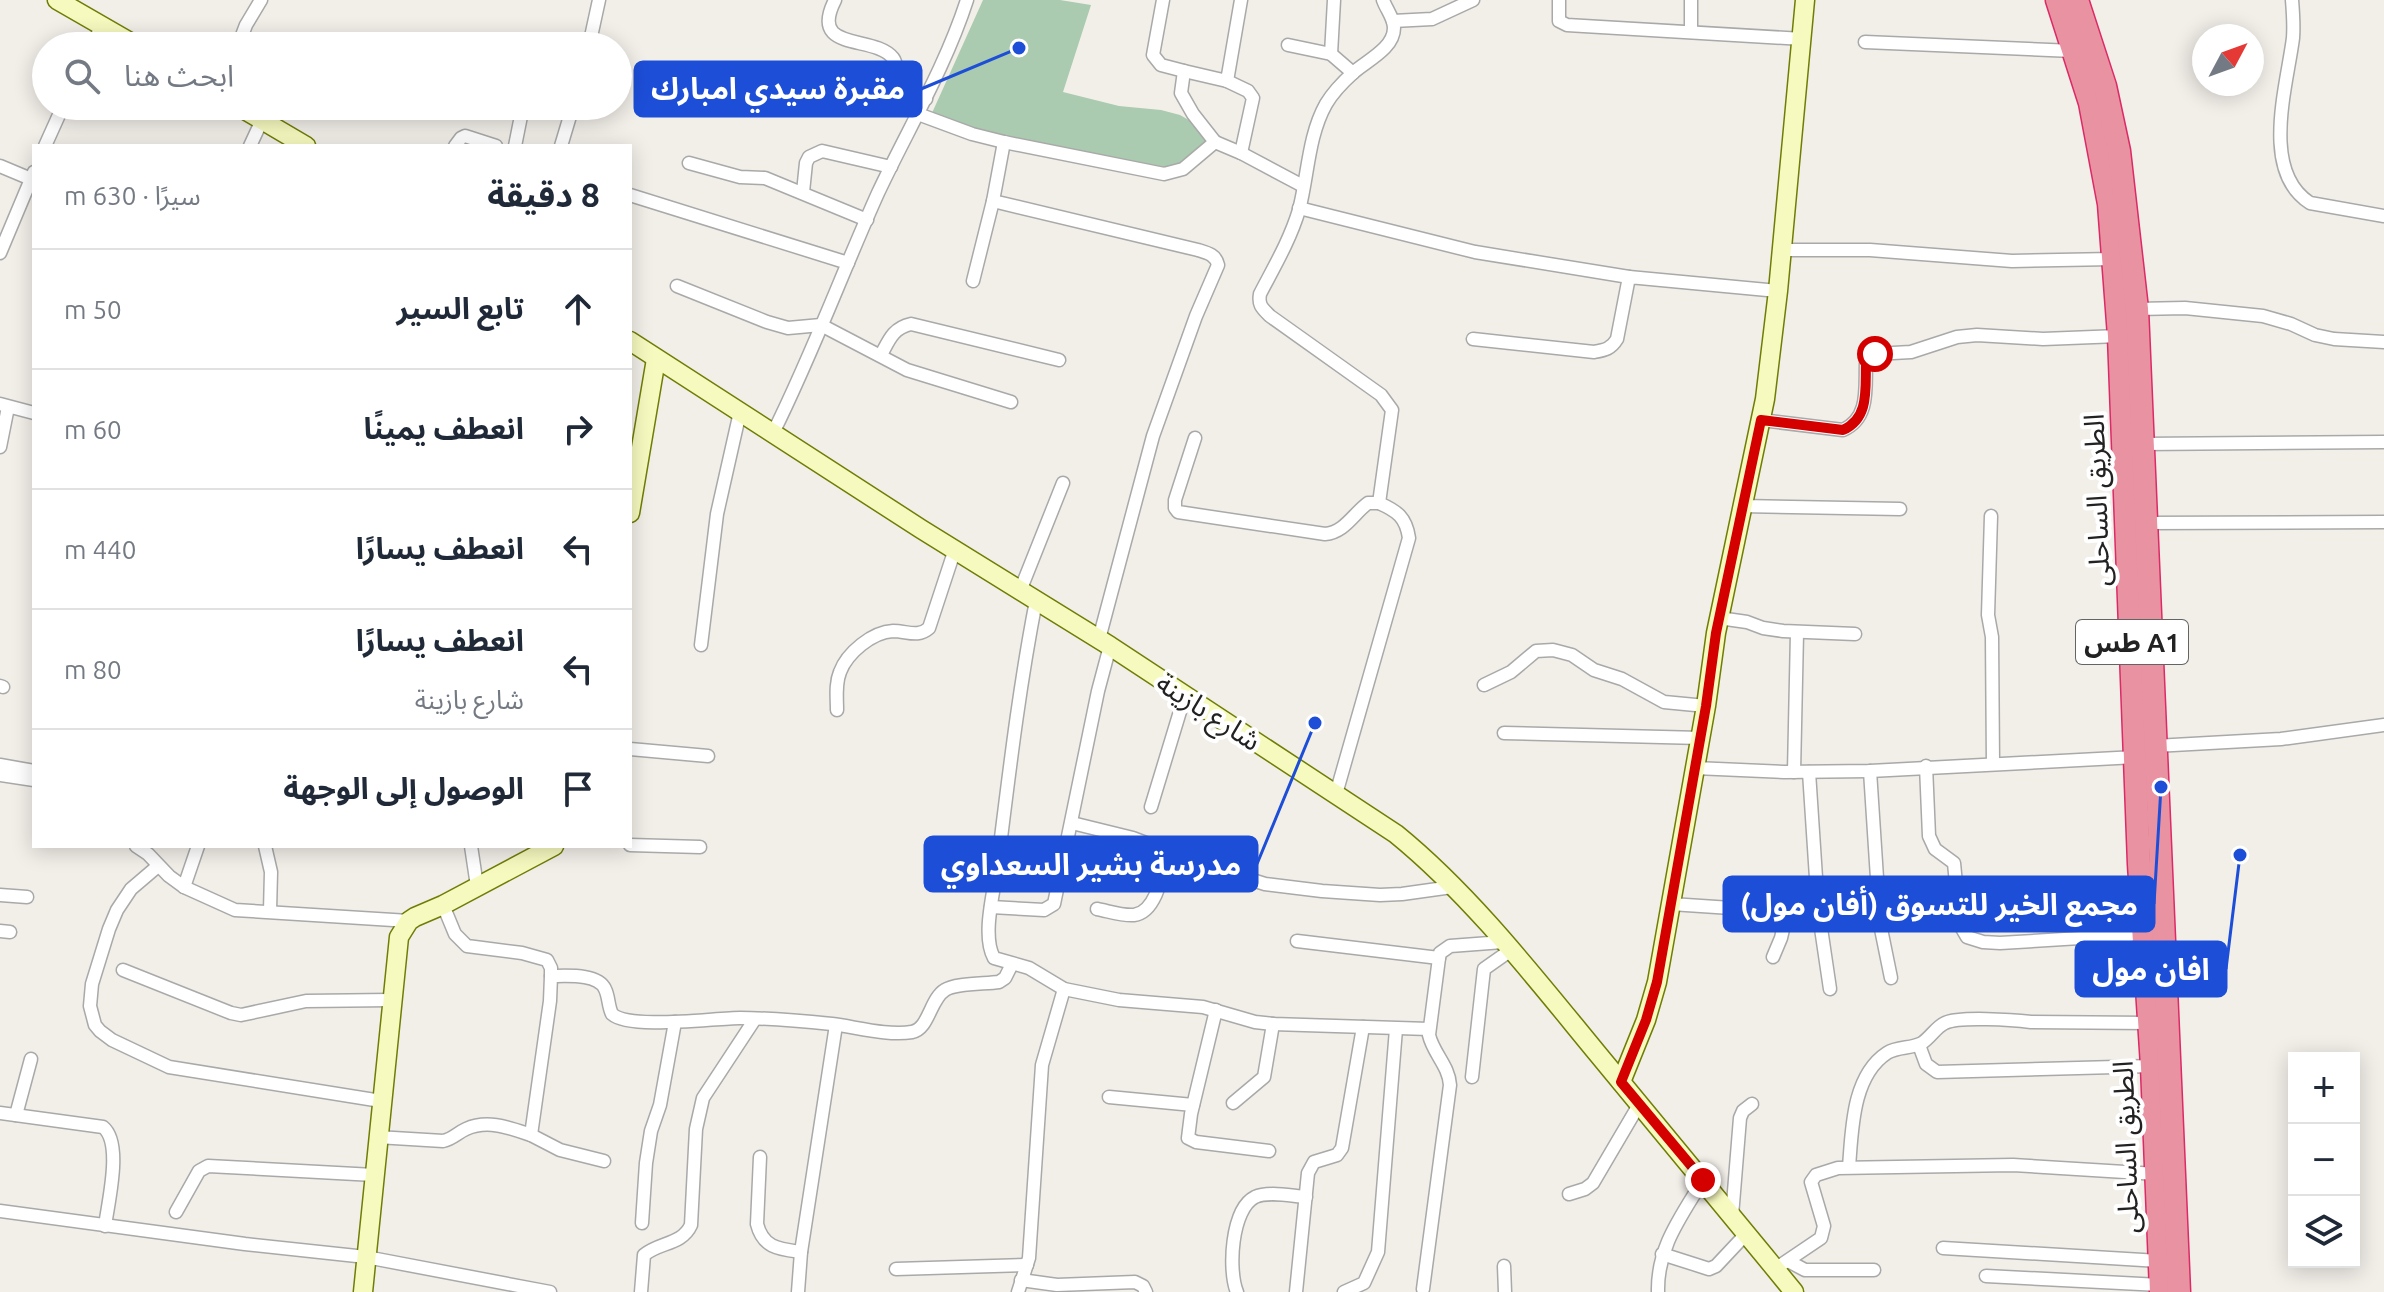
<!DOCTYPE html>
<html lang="ar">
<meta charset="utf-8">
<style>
:root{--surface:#fff;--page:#f2f2f3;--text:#1f2937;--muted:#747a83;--line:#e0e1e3}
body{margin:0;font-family:Ubuntu,"Noto Sans Arabic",sans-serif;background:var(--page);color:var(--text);direction:rtl}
.controls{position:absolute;right:24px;bottom:24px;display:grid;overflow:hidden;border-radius:0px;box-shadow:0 4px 20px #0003}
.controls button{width:72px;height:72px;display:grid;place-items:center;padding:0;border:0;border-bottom:2px solid var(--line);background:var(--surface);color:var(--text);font:40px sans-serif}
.compass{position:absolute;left:2192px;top:24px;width:72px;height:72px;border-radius:50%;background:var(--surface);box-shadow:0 4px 20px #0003;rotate:49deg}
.stop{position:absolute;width:24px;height:24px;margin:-18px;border:6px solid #d40000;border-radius:50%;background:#fff}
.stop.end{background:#d40000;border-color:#fff;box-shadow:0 2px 8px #0008}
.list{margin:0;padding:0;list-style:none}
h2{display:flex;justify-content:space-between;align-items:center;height:104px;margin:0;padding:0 32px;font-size:34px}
h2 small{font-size:26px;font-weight:400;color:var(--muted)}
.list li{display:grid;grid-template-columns:52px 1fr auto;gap:24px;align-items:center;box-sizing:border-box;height:120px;padding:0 32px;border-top:2px solid var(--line)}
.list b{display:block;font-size:30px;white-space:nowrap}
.list p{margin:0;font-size:26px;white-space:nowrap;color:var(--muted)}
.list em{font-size:26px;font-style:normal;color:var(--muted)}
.icon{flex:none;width:44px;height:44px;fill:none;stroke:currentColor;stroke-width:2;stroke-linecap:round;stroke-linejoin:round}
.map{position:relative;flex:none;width:2384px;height:1292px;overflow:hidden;direction:ltr}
.search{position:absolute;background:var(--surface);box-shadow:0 4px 20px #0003;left:32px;top:32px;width:600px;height:88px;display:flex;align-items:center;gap:20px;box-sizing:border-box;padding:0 28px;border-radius:44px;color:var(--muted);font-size:30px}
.panel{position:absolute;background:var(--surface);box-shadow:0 4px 20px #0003;left:32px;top:144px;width:600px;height:704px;border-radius:0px;direction:rtl}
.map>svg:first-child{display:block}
.cemetery{fill:#aacbaf}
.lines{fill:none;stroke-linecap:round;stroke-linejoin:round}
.street-casing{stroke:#a9a9a9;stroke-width:15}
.secondary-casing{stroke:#707d05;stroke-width:21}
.highway-casing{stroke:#dc2a67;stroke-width:25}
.street{stroke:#fff;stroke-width:12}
.secondary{stroke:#f7fabf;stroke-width:18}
.highway{stroke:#e892a2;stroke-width:22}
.route{stroke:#d40000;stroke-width:10}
.labels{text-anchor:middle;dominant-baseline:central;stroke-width:8;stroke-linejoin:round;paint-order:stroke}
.shield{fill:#fff;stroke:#646464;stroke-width:2}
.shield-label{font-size:26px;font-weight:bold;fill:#222}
.street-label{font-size:28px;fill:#222;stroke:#fff}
.leader{fill:none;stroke:#1d4ed8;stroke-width:3}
.callout-dot{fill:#1d4ed8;stroke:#fff;stroke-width:3}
.callout{fill:#1d4ed8;stroke:#1d4ed8;stroke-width:3}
.callout-label{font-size:30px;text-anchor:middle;font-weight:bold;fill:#fff}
</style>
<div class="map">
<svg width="2384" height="1292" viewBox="0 0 2384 1292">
<rect width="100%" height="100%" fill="#f2efe9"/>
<path class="cemetery" d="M983,0H1060L1091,5L1063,92L1119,106L1161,110L1180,115L1201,127L1211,148L1174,172L985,136L932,113Z"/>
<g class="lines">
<g class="street-casing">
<g id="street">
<path d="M835,0C808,53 874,34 893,58C897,63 896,70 898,76C902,90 914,94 926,99"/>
<path d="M1163,0L1153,55L1161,65L1184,71L1181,93L1193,114L1215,142"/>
<path d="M1559,0V21L1567,25L1803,39"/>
<path d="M2292,0C2293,12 2294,25 2293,38C2287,86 2260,171 2310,203L2384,216"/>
<path d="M1393,21L1432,19L1473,0"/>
<path d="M1691,32V0"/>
<path d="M1865,42L2073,51"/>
<path d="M1288,45L1331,54L1353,73"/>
<path d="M92,46L102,25"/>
<path d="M238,46L246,25L261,0"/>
<path d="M589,46L599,0"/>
<path d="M1331,54L1334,0"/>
<path d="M1184,71L1227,81L1241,0"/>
<path d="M1227,81L1248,91L1253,98L1241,153"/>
<path d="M918,114L972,134L1004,142L1164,174L1183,169L1215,142L1241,153L1303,186"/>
<path d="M1004,142L993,201L1198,250C1208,253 1216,255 1218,265L1196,316L1153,436L1099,639"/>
<path d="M45,146L63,106"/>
<path d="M250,146L262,120"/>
<path d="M455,146L461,138L465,136L496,146"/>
<path d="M515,146L523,106"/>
<path d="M561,146L573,106"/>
<path d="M689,163L740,177L765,178L867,220"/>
<path d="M0,166L31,179"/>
<path d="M803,192L806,163L809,157L822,151L891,167"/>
<path d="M630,195L848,263"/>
<path d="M1299,208L1475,252L1629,277"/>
<path d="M1782,250H1870L2012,261L2113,259"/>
<path d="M0,253L34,172"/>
<path d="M973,281L993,201"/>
<path d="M677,286L767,322L788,328L821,325L907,370L1011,402"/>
<path d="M2137,309L2185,308L2263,316L2291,324L2315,335L2334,339L2384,342"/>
<path d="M1473,339L1594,352C1605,350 1611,349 1617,339L1629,277L1778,291"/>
<path d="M881,355C889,340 893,328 911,324L1059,360"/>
<path d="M0,404L34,413"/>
<path d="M1761,420L1843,430C1870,418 1865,388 1866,363L1875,354L1911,352L1957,337L1977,335L2043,339L2119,336"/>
<path d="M773,433C812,355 842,273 878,193C908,129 945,68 967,0"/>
<path d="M1195,438L1175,500V508L1178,512L1325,534C1345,532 1353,514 1368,503H1379"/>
<path d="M2142,444L2384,442"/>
<path d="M0,447L8,407"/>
<path d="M1742,506L1900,509"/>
<path d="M1991,516L1988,615L1992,637L1993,764"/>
<path d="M2146,523L2384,522"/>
<path d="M1020,591L1063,483"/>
<path d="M1036,601C1019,688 1009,774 998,862C995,888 981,935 994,958L1029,968L1064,989L1119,1000L1203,1007L1255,1022L1273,1024L1429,1029"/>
<path d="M1719,618L1747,622L1763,628L1783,631L1855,634"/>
<path d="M701,645L717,514L740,412"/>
<path d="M1484,685L1511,672L1536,651L1553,650L1572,655L1594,670L1622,679L1664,702L1706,706"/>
<path d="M0,686L3,687"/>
<path d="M837,710C837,698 835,684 840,672C847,653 872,632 893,631C907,631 918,638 929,628L955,549"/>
<path d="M1504,733L1701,738"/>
<path d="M2155,746L2281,739L2384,725"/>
<path d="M630,749L708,756"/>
<path d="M0,765L34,771"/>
<path d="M1926,766L1929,836L1935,849L1954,863L1960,925L1967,937L1983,942L2000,943L2145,934"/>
<path d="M1695,768L1784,772L1870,771L2136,757"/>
<path d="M1870,771L1880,924L1891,978"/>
<path d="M1794,772L1797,633"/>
<path d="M1809,772L1818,908L1830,989"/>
<path d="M0,775L34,780"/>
<path d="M1336,794L1409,538C1406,517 1397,511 1379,503L1392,410L1381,395L1270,316C1262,308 1258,305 1260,294C1274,267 1290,240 1299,210C1308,176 1308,136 1326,104C1333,92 1344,81 1354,72C1368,60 1394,48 1394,28C1394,18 1386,9 1383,0"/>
<path d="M1151,807L1185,695"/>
<path d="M1072,823L1133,838L1201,864L1265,884L1322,891L1380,895L1402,894L1452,887"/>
<path d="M630,845L700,847"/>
<path d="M136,846L148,854L169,876L184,887L235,910L409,921"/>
<path d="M265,846L271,872L270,911"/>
<path d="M471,846L477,886"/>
<path d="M158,866L131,889L117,910L109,929L92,984L90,1006L95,1025L100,1031L112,1040L169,1067L381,1101"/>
<path d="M184,887L198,846"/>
<path d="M0,895L27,897"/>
<path d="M1671,904L1761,910L1776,914L1784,925L1781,938L1773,957"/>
<path d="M443,905L455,934L467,946L522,953L547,960L551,968V976C566,976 598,973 605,989C609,997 608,1006 612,1014C630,1030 714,1018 740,1018C770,1018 802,1021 832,1024C856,1027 888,1036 912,1032C929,1029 930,999 945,990C955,983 985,984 999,982L1005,978L1012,964"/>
<path d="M991,907L1044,910L1054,904L1098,691L1110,646"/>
<path d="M1097,909C1108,911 1122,916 1134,915C1158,912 1163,869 1168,850"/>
<path d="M0,931L10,932"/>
<path d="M1297,941L1439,958"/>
<path d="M123,970L231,1013L241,1015L306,1001L391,1000"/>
<path d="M1216,1010L1191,1114L1188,1138L1196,1142L1269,1151"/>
<path d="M1919,1045L1926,1064L1937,1072L2152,1066"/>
<path d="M1472,1077L1484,969L1511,950"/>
<path d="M1109,1097L1193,1105"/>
<path d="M1233,1103L1264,1077L1273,1024"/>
<path d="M0,1113L103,1127C123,1143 108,1202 105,1226"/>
<path d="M16,1115L31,1059"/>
<path d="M531,1135L560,1150L604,1161"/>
<path d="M377,1137L443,1141C453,1139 457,1133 466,1129C488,1119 510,1128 531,1135L550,1001L551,976"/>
<path d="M760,1157L757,1224C763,1248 779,1249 801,1252"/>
<path d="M1849,1167C1852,1130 1852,1076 1887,1053C1898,1046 1911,1049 1922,1043C1931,1037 1936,1027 1945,1023C1959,1016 2014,1020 2031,1022L2149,1023"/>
<path d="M1569,1194L1585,1189L1593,1183L1640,1103"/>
<path d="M0,1211L245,1244L366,1257L550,1292"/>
<path d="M176,1212L199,1171L208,1166L374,1175"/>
<path d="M1732,1216L1740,1118L1743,1111L1752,1104"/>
<path d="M642,1223L646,1163L651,1131L660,1105L675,1022"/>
<path d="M1943,1248L2159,1261"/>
<path d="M1662,1254L1709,1269L1716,1266L1746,1234"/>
<path d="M1788,1261L1805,1270H1874"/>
<path d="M1504,1266L1505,1292"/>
<path d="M896,1269L1027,1265"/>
<path d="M1775,1269L1821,1238L1824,1226L1811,1182L1816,1175L1838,1168L2013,1165L2157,1174"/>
<path d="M1986,1276L2160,1285"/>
<path d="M1021,1280L1057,1285L1135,1282L1143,1286L1146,1292"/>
<path d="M1423,1289L1450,1085C1449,1066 1433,1053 1429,1035L1439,958L1440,953L1450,946L1503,942"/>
<path d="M641,1292L644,1255C659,1242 682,1245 691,1225L696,1129L703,1098L755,1019"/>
<path d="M798,1292L801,1252L836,1025"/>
<path d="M1018,1292L1029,1258L1042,1065L1064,989"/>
<path d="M1237,1292C1228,1271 1231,1209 1255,1197C1268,1191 1291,1196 1306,1197"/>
<path d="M1296,1292L1308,1173L1314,1162L1337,1155L1342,1148L1363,1027"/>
<path d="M1344,1292L1364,1283L1378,1252L1396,1029"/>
<path d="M1658,1292C1657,1247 1681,1217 1703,1180"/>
</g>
</g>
<g class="secondary-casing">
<g id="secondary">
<path d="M57,0L137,46"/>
<path d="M238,106L306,146"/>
<path d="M630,341L921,529L1110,646L1396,834C1471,895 1536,979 1597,1053C1663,1133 1729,1212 1794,1292"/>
<path d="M630,513L656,359"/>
<path d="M1621,1082L1646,1020L1657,982L1706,706L1716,633L1765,399L1778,291L1805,0"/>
<path d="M363,1292L399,937L409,921L415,917L443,905L554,846"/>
</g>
</g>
<g class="highway-casing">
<g id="highway">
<path d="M2057,0L2090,103L2109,204L2119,336L2139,864L2152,1066L2161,1292"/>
<path d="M2077,0L2105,86L2119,151L2137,309L2179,1292"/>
</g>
</g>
<use href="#street" class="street"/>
<use href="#secondary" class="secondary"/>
<use href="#highway" class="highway"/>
</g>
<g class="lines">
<path class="route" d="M1703,1180L1621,1082L1646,1020L1657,982L1706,706L1716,633L1761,420L1843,430C1870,418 1865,388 1866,363L1875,354"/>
</g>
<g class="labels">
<rect class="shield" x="2076" y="620" width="112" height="44" rx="6"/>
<g class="shield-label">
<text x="2132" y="642">طس A1</text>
</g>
<g class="street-label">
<text transform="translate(2096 500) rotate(-92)">الطريق الساحلى</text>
<text transform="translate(1209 711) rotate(33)">شارع بازينة</text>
<text transform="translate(2125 1147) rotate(-92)">الطريق الساحلى</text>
</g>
</g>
<path class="leader" d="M1019 48L921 89M1315 723L1257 864M2161 787L2154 904M2240 855L2226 969"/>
<g class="callout-dot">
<circle cx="1019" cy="48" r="8"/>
<circle cx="1315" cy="723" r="8"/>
<circle cx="2161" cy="787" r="8"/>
<circle cx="2240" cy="855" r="8"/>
</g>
<g class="callout">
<rect x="635" y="62" width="286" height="54" rx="8"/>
<rect x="925" y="837" width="332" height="54" rx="8"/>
<rect x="1724" y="877" width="430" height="54" rx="8"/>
<rect x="2076" y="942" width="150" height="54" rx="8"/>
</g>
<g class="callout-label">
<text x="778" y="99">مقبرة سيدي امبارك</text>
<text x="1091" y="875">مدرسة بشير السعداوي</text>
<text x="1939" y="915">مجمع الخير للتسوق (أفان مول)</text>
<text x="2151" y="980">افان مول</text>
</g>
</svg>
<div class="controls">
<button>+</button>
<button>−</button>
<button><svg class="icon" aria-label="layers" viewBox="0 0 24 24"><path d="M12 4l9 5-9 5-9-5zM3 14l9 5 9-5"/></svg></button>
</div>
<svg class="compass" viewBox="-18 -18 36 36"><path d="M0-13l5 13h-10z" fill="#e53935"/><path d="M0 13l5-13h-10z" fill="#747a83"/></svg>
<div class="stop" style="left:1875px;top:354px"></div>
<div class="stop end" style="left:1703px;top:1180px"></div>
<div class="search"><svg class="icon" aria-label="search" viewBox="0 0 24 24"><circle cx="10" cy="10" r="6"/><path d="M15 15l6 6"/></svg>ابحث هنا</div>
<section class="panel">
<h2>8 دقيقة<small>سيرًا · 630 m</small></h2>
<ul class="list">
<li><svg class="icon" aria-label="ahead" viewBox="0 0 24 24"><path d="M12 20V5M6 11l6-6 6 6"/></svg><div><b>تابع السير</b></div><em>50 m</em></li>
<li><svg class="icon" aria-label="right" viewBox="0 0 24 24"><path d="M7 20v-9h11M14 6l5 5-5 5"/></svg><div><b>انعطف يمينًا</b></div><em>60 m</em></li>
<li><svg class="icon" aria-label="left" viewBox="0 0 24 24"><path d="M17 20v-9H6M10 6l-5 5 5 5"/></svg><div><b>انعطف يسارًا</b></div><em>440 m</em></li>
<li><svg class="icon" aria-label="left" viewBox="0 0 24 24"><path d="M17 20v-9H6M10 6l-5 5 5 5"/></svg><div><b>انعطف يسارًا</b><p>شارع بازينة</p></div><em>80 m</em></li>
<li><svg class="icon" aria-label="arrive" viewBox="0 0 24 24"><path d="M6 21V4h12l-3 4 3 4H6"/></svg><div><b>الوصول إلى الوجهة</b></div></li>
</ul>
</section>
</div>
